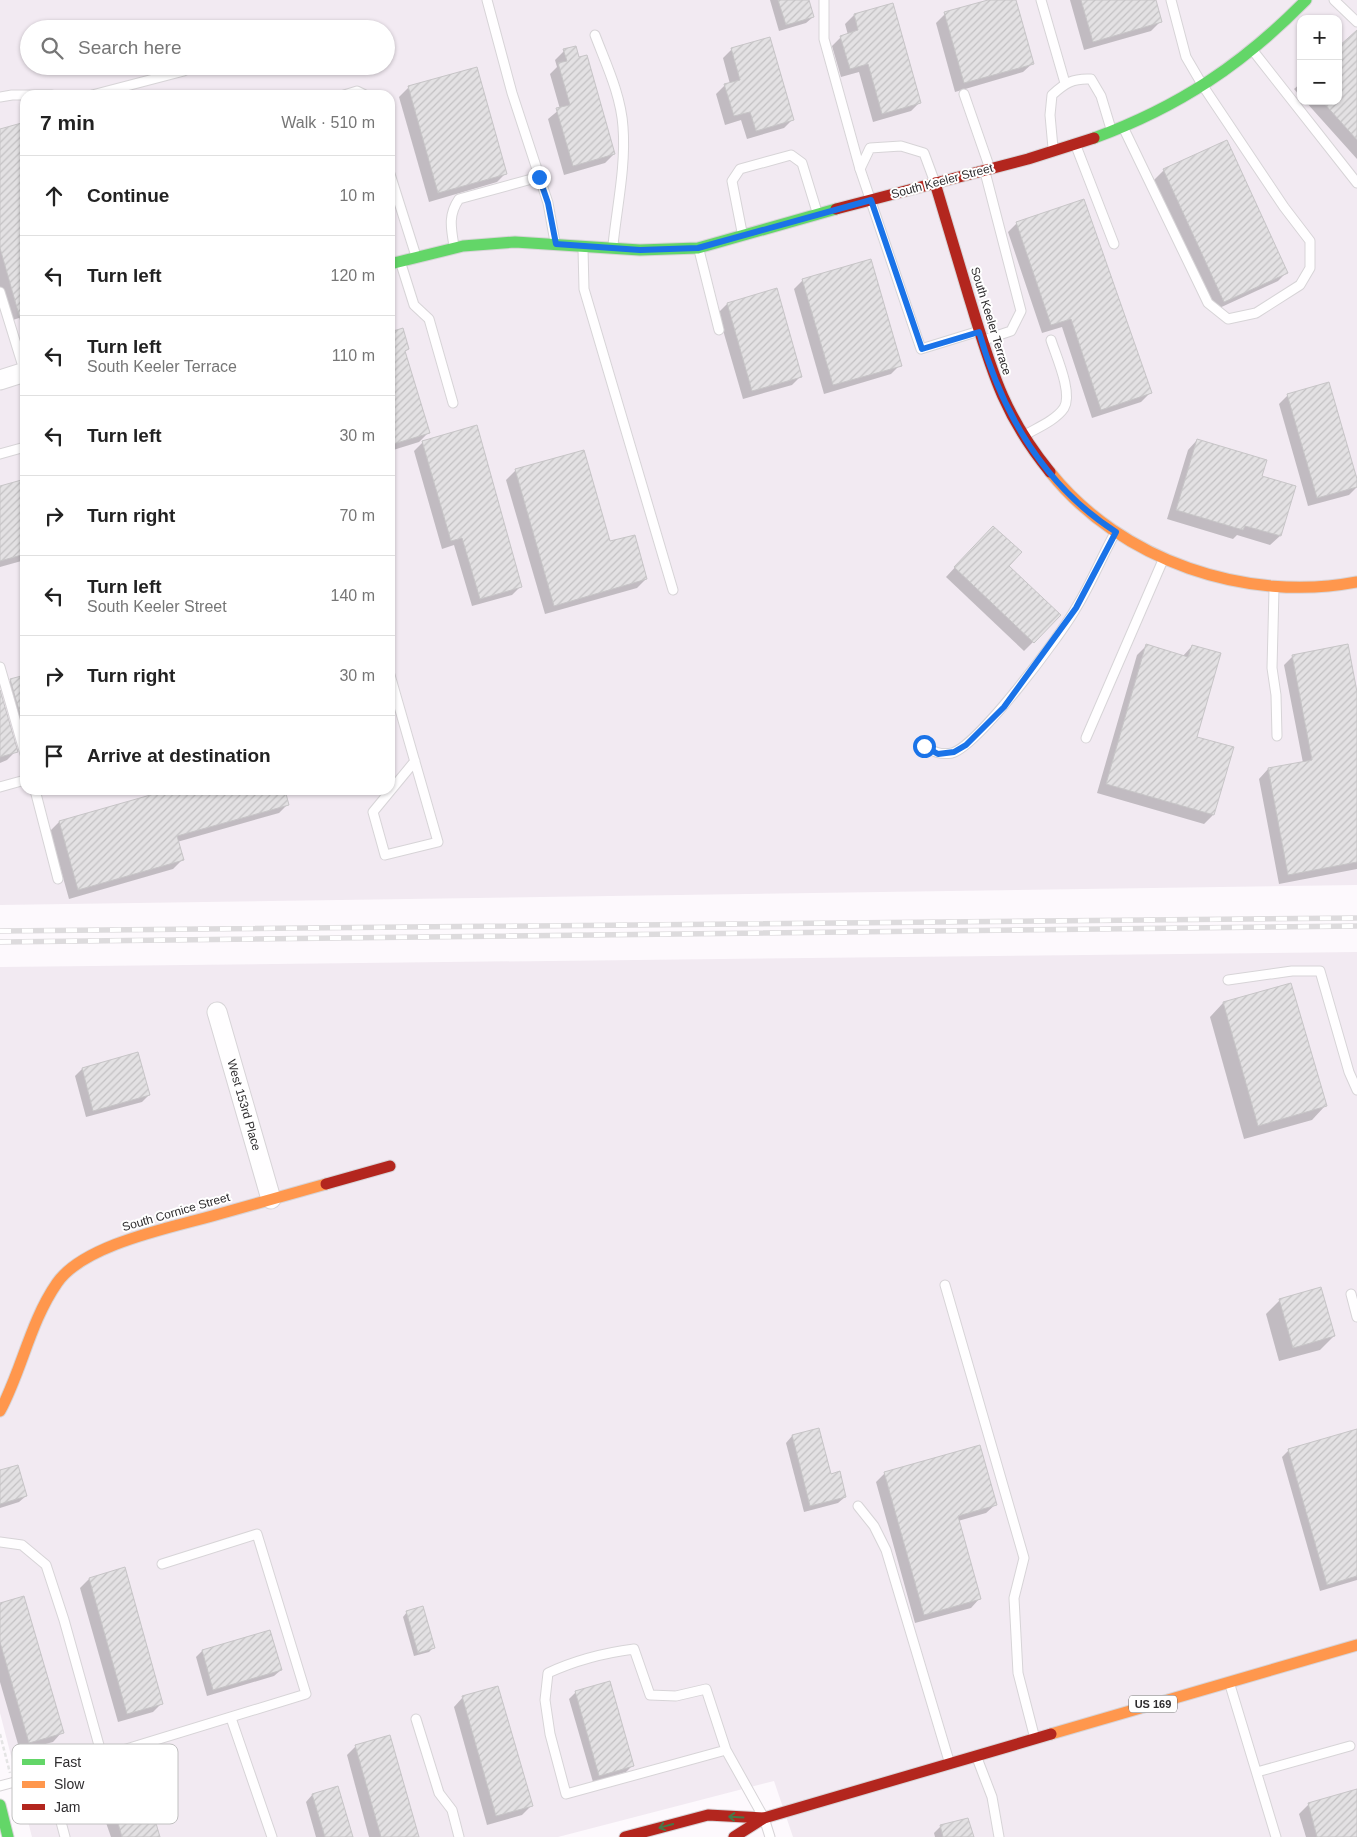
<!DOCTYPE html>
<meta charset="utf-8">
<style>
:root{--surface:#fff;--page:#f2f2f2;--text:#222;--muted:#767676;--line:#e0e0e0}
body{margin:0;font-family:Helvetica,sans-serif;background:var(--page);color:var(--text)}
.controls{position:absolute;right:15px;top:15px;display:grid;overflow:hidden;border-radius:10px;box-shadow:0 1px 4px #0004}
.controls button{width:45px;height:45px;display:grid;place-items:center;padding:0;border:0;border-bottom:1px solid var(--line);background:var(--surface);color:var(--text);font:25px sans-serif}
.stop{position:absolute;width:15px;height:15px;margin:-11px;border:4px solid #1a73e8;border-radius:50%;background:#fff}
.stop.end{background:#1a73e8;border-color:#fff;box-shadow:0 1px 5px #0008}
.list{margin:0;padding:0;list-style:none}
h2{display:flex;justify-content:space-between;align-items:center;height:65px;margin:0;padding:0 20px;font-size:21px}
h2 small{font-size:16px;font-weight:400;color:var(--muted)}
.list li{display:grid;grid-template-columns:32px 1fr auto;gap:15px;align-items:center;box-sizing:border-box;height:80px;padding:0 20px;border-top:1px solid var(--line)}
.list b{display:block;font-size:19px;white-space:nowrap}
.list p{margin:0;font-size:16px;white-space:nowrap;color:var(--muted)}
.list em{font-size:16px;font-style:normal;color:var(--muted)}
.icon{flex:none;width:28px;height:28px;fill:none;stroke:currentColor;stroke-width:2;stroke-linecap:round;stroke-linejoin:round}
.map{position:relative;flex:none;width:1357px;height:1837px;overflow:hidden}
.search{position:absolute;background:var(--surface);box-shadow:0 1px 4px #0004;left:20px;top:20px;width:375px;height:55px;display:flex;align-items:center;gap:12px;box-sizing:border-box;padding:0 18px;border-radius:28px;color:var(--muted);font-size:19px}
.panel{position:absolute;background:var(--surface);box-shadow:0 1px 4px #0004;left:20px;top:90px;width:375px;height:705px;border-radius:15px}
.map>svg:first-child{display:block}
.built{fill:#f2eaf2;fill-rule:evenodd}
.shadow{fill:#0003}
.building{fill:url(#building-hatch);stroke:#c7c5c7}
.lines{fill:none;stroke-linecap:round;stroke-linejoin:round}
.lane-casing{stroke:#d7d4d7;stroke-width:11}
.street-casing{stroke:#d7d4d7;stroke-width:21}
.fast-casing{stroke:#d7d4d7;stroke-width:13}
.slow-casing{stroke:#d7d4d7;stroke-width:13}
.jam-casing{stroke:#d7d4d7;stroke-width:13}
.path{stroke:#e4e4e4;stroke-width:2.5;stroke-dasharray:4 2.5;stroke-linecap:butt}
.lane{stroke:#fffeff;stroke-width:9}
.street{stroke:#fffeff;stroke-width:19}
.fast{stroke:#63d668;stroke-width:11}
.slow{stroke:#ff974d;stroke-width:11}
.jam{stroke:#b3261e;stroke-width:11}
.rail-casing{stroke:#dddbdd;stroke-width:5.5}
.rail{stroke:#fff;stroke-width:4;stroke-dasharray:11;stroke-linecap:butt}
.oneway{stroke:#467848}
.route{stroke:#1a73e8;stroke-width:6}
.labels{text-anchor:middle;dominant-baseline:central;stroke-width:4;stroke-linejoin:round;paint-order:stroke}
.shield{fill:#fff;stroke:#6d6b6d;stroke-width:1}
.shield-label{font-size:11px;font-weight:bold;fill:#2e2c2e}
.street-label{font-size:12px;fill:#2e2c2e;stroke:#fff}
.key{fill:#fff;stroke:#c0c0c0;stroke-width:1}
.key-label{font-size:14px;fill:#2e2c2e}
</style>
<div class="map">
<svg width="1357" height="1837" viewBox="0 0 1357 1837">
<defs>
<pattern id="building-hatch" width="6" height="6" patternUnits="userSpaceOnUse" patternTransform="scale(1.25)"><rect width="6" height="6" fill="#e3e1e3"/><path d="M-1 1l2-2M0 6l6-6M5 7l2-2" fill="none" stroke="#c3c1c3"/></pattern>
</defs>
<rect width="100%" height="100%" fill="#fdf9fd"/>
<g class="built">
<path d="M0,0H1357V885L0,905ZM1301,19H1338V101H1301ZM29,29H386V66H29ZM25,95H390V790H25Z"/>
<path d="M1357,952V1837H793L774,1781L558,1837H32L0,1713V967Z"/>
</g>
<g class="shadow">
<path d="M770,0H808L813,17L806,23L779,31Z"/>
<path d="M992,0H1014L1033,63L1023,72L955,92L936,23L945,14Z"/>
<path d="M1070,0H1154L1160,22L1151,31L1084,50Z"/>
<path d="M854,15L920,102L911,111L873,122L859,72L841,77L832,46L841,37L848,35L845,24Z"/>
<path d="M1357,35V159L1305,101H1338Z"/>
<path d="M732,49L793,119L784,128L747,139L741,120L725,125L716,94L725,85L730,84L723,58Z"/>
<path d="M564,51L614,154L605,163L564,175L548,119L560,109L550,74L557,67L555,60Z"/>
<path d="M1301,83V97L1294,89Z"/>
<path d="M408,88L506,173L497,182L429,202L399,97Z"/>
<path d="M25,123V316L10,321L0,287V130Z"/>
<path d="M1227,141L1287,272L1278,281L1215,310L1154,180L1164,170Z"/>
<path d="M1017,223L1150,393L1141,402L1092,418L1062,327L1042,333L1008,232Z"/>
<path d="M803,280L900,365L891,374L824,394L794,289Z"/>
<path d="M727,304L801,376L792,385L743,399L718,313Z"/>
<path d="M390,334L408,349L404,352L428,433L419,442L390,451Z"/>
<path d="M1288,395L1357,483V487L1349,495L1308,506L1279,404Z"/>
<path d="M1197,440L1261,477L1294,487L1280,536L1270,545L1237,535L1233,539L1167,519L1188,450Z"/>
<path d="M423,442L521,586L512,595L472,606L454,545L442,549L414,451Z"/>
<path d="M516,470L609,543L646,579L637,588L545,614L506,480Z"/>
<path d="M25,481V560L0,567V488Z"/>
<path d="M984,536L1007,566L1033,642L1024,651L946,577Z"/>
<path d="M1146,646L1183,656L1192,646L1195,737L1213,815L1204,824L1097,793L1137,655Z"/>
<path d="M1293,656L1357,699V869L1279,884L1259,779L1268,769L1303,763L1284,665Z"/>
<path d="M25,676V755L21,757L2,690L11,680Z"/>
<path d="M0,694L16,751L7,760L0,763Z"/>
<path d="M173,790H284L288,804L279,813L177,842L182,860L173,869L69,899L50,831L59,822Z"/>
<path d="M1290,984L1325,1106L1312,1120L1244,1139L1210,1017L1223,1003Z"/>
<path d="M137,1054L149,1095L142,1102L86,1117L75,1076L82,1069Z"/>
<path d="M1280,1300L1334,1336L1320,1350L1279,1361L1266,1314Z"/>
<path d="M1357,1433V1580L1320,1591L1282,1457L1289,1450Z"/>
<path d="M792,1436L830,1475L845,1497L838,1503L804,1512L786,1443Z"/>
<path d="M0,1472L26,1496L19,1502L0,1508Z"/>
<path d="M885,1473L996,1504L986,1513L958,1521L980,1598L971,1608L915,1623L876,1482Z"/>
<path d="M89,1579L162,1703L153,1712L118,1722L80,1588Z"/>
<path d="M0,1604L62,1732L53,1742L20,1751L0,1682Z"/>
<path d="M407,1612L434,1647L429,1652L414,1656L403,1617Z"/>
<path d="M202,1651L281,1670L274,1676L207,1696L196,1657Z"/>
<path d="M576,1692L633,1765L626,1772L593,1782L569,1699Z"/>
<path d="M463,1697L531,1806L522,1815L487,1825L454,1707Z"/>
<path d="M356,1746L418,1837H369L347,1755Z"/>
<path d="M1357,1791V1837H1306L1299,1814L1309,1804Z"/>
<path d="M312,1795L352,1837H316L306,1802Z"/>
<path d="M114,1807L158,1837H111L104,1817Z"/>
<path d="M967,1819L972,1837H935L934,1833L940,1827Z"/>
</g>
<g class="building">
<path d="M778,0H809L814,17L786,25Z"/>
<path d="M988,0H1016L1034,64L964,83L944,12Z"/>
<path d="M1081,0H1156L1162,22L1093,42Z"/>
<path d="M893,3L921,103L882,114L868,64L850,69L840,36L858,30L854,14Z"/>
<path d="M1357,30V140L1322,101H1338V47Z"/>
<path d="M770,37L794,120L756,131L750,112L734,116L724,84L740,80L731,48Z"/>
<path d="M576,46L579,57L587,55L615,154L573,166L556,108L570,105L558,63L567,61L563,49Z"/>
<path d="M477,67L507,174L438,193L408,86Z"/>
<path d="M25,122V322H21L0,248V129Z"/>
<path d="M1227,140L1288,273L1224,302L1163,169Z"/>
<path d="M1084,199L1152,393L1101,410L1071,319L1051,325L1016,222Z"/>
<path d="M871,259L902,366L833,385L802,279Z"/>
<path d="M777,288L802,377L752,391L727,303Z"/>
<path d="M403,328L409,349L405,351L430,433L390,445V332Z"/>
<path d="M1329,382L1357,479V487L1317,498L1287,394Z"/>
<path d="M477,425L522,587L480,599L462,538L451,541L422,441Z"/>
<path d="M1197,439L1267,460L1262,476L1296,486L1281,536L1245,526L1243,530L1176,510Z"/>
<path d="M584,450L610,541L635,535L647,579L554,606L515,469Z"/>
<path d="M25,479V554L0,561V486Z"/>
<path d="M993,526L1022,552L1009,566L1061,615L1034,643L954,567Z"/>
<path d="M1146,644L1188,657L1192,645L1221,653L1197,737L1234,747L1214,815L1106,784Z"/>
<path d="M1348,644L1357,692V862L1288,875L1268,768L1312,760L1292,655Z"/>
<path d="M25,675V731L10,679Z"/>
<path d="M0,690L18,752L0,757Z"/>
<path d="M168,790H285L289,805L177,836L184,860L78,890L59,821Z"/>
<path d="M1291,983L1327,1106L1258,1126L1223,1002Z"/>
<path d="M138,1052L150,1095L93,1111L82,1068Z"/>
<path d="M1321,1287L1335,1336L1293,1348L1279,1299Z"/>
<path d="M819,1428L831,1474L840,1471L846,1497L810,1506L792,1435Z"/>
<path d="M1357,1429V1576L1327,1585L1288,1449Z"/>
<path d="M980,1445L997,1505L958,1516L981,1599L924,1615L884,1472Z"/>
<path d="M18,1465L27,1496L0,1504V1470Z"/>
<path d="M125,1567L163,1704L127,1714L89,1578Z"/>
<path d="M24,1596L64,1733L29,1743L0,1642V1603Z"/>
<path d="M423,1606L435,1648L418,1653L406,1611Z"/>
<path d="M270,1630L282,1670L213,1690L202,1650Z"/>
<path d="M610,1681L634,1766L599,1776L575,1691Z"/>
<path d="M498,1686L533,1806L496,1816L462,1696Z"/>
<path d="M390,1735L419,1837H381L355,1745Z"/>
<path d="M338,1786L353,1837H325L312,1794Z"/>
<path d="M1357,1789V1837H1317L1308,1803Z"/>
<path d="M148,1796L160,1837H122L113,1806Z"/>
<path d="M968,1818L974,1837H943L940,1825Z"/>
</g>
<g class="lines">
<g class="lane-casing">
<g id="lane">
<path d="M487,0L512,93L548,203L555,242"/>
<path d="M824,0V39L860,169"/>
<path d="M1041,0L1065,83"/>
<path d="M1334,0L1357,22"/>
<path d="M595,35C606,64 621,95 623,127C626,166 617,206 613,245"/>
<path d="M1254,52L1357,183"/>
<path d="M964,94L989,166"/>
<path d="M92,95L184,71"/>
<path d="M344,95L357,91L365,95"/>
<path d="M0,97L12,95H52"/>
<path d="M1124,129L1208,303L1228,319L1256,313L1300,285L1310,268V241L1284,207L1203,86L1186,57L1171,0"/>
<path d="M1076,146L1114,244"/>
<path d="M1053,148L1050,115L1052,95C1065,83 1073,78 1091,79L1101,96L1111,129"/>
<path d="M390,174L416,256"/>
<path d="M934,180L924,153L901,146L870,148L860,169L921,349L976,332"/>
<path d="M742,232L732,181L740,169L791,155L802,163L817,212"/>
<path d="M454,246C451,228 448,215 459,199L539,177"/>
<path d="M583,249L584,289L673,590"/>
<path d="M699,250L719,330"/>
<path d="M401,264L414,305L429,319L453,403"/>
<path d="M0,292L25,373"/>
<path d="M984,340L1011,331L1021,311L985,172"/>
<path d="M1025,435C1037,428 1056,420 1064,408C1073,393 1056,356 1051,340"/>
<path d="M0,454L25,447"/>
<path d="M1274,589L1272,668L1276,695L1277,736"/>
<path d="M0,667L25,754"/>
<path d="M390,675L438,842L385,855L373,812L415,761"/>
<path d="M1086,738L1163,560"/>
<path d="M924,746C934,752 940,755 952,753C978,746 1061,635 1076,608C1091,584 1101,558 1115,533"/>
<path d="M0,787L25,780"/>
<path d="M35,790L58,879"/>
<path d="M1228,980L1292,971H1320L1349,1072L1357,1090"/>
<path d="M945,1285L1024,1558L1014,1598L1018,1673L1034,1735"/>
<path d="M1351,1294L1357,1317"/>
<path d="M858,1506L874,1526L886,1550L949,1761"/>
<path d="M0,1542L22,1545L46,1565L64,1620L102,1756"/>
<path d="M1230,1685L1276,1837"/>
<path d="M231,1718L272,1837"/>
<path d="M416,1719L439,1793L452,1810L459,1837"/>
<path d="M726,1750L706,1689L676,1696L650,1695L634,1649C603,1653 576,1660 548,1673L545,1700L550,1734L566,1794L726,1750L764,1818L770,1837"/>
<path d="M977,1758L992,1797L999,1837"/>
<path d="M1257,1772L1350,1746"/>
<path d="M0,1786L48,1773"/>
<path d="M65,1837L48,1773L306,1694L257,1534L162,1564"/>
</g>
</g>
<g class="street-casing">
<g id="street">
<path d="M0,380L25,372"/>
<path d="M217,1012L271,1199"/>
</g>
</g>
<g class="fast-casing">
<g id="fast">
<path d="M1094,138C1179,107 1243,64 1306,0"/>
<path d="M390,264L463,246L515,242L640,250L698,248L836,209"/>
<path d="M0,1805L8,1837"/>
</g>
</g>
<g class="slow-casing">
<g id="slow">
<path d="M1050,472C1121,561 1247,603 1357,582"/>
<path d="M0,1411C22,1370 30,1322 57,1283C83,1245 169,1228 212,1216C250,1205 288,1195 326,1184"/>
<path d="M1051,1734L1357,1645"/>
</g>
</g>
<g class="jam-casing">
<g id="jam">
<path d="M935,183C946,221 958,259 969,297C991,368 1002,413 1050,472"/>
<path d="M836,209L1028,159L1094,138"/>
<path d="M326,1184L390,1166"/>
<path d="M625,1837L708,1815L764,1818"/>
<path d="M734,1837L764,1818L1051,1734"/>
</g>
</g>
<path class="path" d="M0,1734L10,1773"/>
<use href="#lane" class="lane"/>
<use href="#street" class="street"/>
<use href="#fast" class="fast"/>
<use href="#slow" class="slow"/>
<use href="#jam" class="jam"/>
<g class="rail-casing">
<g id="rail">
<path d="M0,931L1357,918"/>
<path d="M0,942L1357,926"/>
</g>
</g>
<use href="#rail" class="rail"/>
</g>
<defs><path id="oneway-shaft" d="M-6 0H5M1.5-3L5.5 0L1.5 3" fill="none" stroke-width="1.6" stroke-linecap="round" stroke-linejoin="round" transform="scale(1.25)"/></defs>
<g class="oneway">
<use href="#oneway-shaft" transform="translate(736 1817) rotate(-177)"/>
<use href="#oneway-shaft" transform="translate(666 1826) rotate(165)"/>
</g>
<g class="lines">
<path class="route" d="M539,177L548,203L556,244L640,250L698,248L871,200L922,349L979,332C1002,412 1044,486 1116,532L1076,608L1004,707L966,745L954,752L938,754L924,746"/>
</g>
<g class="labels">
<rect class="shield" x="1129" y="1695.5" width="48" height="17" rx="4"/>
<g class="shield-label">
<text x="1153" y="1704">US 169</text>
</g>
<g class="street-label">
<text transform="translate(942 181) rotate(-15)">South Keeler Street</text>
<text transform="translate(991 321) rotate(73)">South Keeler Terrace</text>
<text transform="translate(244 1105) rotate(74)">West 153rd Place</text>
<text transform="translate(176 1212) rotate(-16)">South Cornice Street</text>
</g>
</g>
<rect x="12" y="1744" width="166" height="80" rx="8" class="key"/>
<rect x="22" y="1759" width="23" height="6" fill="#63d668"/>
<rect x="22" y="1781" width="23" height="7" fill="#ff974d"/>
<rect x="22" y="1804" width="23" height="6" fill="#b3261e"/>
<g class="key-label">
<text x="54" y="1767">Fast</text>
<text x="54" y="1789">Slow</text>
<text x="54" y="1812">Jam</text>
</g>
</svg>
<div class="controls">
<button>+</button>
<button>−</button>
</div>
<div class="stop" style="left:924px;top:746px"></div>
<div class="stop end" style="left:539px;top:177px"></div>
<div class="search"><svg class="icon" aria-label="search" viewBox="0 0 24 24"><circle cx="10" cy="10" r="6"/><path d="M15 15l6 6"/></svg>Search here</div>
<section class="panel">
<h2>7 min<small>Walk · 510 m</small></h2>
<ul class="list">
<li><svg class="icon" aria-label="ahead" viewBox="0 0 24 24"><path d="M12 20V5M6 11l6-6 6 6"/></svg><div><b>Continue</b></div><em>10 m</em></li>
<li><svg class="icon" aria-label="left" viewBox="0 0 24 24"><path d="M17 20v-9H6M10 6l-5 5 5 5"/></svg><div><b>Turn left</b></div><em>120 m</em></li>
<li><svg class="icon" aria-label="left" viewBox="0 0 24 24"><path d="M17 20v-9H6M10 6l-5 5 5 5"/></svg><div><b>Turn left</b><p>South Keeler Terrace</p></div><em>110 m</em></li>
<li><svg class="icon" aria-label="left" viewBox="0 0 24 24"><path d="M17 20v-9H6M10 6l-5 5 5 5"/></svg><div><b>Turn left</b></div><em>30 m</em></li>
<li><svg class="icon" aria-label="right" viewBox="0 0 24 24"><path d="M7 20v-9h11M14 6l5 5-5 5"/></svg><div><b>Turn right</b></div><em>70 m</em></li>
<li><svg class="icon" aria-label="left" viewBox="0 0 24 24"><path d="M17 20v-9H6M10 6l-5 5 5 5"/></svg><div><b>Turn left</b><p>South Keeler Street</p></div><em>140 m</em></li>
<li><svg class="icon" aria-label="right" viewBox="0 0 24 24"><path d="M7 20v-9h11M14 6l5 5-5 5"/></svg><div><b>Turn right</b></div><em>30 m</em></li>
<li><svg class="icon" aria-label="arrive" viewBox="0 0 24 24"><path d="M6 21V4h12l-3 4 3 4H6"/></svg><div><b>Arrive at destination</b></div></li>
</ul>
</section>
</div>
